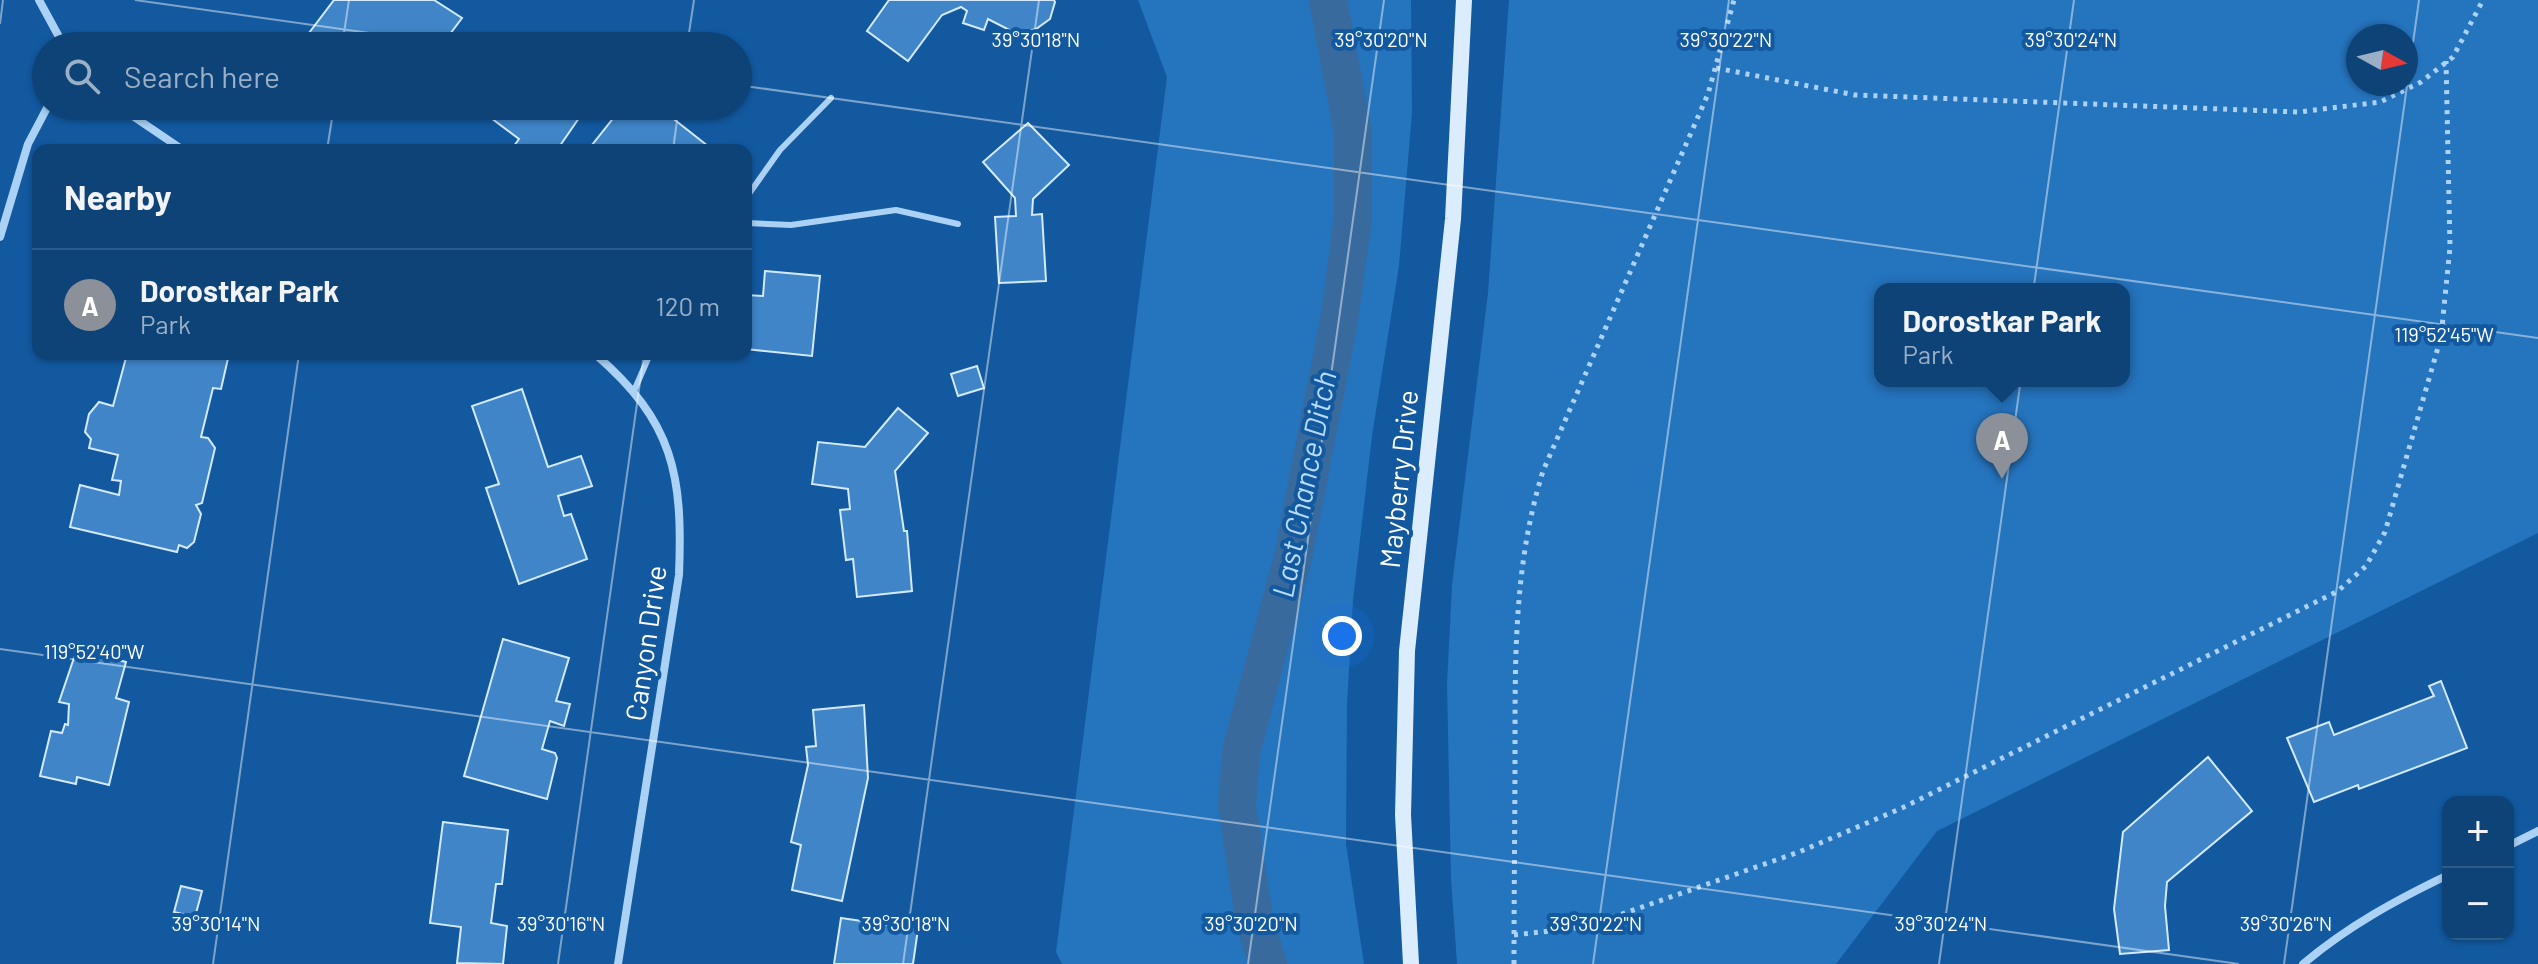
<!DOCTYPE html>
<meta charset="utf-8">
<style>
:root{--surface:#0e4378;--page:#174a7d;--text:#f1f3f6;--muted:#9bb0c6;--line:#2e5c8a;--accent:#8c9099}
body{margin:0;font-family:Barlow,sans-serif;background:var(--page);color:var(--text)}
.controls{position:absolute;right:24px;bottom:24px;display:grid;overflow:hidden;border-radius:16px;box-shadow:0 2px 6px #0004}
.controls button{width:72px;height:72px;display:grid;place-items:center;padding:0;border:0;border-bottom:2px solid var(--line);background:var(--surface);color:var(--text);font:40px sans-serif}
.compass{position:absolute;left:2346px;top:24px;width:72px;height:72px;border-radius:50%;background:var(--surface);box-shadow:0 2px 6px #0004;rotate:98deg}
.you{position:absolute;left:1342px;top:636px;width:28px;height:28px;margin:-20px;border:6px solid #fff;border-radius:50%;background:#1a73e8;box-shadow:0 0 0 12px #1a73e833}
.badge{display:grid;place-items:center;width:52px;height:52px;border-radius:50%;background:var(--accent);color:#fff;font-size:26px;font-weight:700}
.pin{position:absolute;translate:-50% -66px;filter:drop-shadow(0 2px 4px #0008)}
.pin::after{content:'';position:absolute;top:42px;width:28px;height:24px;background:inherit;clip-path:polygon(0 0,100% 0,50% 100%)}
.popup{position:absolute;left:1874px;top:283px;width:256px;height:104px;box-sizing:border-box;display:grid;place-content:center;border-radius:16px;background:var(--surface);filter:drop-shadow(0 2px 6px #0005);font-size:26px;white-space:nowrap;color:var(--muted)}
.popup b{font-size:30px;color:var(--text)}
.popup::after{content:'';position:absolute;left:50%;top:100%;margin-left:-16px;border:16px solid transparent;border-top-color:var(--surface)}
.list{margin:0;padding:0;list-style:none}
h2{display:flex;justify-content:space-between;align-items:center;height:104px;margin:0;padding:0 32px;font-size:34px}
h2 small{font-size:26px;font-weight:400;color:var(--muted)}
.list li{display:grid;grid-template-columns:52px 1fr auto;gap:24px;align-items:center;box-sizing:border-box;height:112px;padding:0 32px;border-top:2px solid var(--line)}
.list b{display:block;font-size:30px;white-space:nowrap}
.list p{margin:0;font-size:26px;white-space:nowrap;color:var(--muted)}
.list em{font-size:26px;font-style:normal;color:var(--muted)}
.icon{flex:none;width:44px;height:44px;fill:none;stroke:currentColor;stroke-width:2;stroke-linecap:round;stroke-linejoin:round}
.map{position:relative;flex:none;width:2538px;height:964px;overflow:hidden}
.search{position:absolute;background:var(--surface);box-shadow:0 2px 6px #0004;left:32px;top:32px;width:720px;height:88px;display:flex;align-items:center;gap:20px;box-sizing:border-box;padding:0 28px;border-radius:44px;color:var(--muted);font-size:30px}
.panel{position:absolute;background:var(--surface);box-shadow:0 2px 6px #0004;left:32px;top:144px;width:720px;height:216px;border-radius:16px}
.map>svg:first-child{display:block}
.green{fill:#2574be;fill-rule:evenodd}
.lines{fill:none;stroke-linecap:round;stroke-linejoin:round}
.canal{stroke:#386a9d;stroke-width:38}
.building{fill:#3f85c8;stroke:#d4e9fe;stroke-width:2}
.path{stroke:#abd1f5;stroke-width:5;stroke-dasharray:4 6;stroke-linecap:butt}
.service{stroke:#abd1f5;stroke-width:6}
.minor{stroke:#abd1f5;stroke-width:8}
.secondary{stroke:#dbecfd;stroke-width:16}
.ticks{fill:none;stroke:#fff;stroke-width:2;stroke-opacity:0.45}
.labels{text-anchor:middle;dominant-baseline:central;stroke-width:8;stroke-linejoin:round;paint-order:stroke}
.street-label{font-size:28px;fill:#fff;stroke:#1259a0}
.water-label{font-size:30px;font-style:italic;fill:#b8dafb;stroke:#1259a0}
.ticks-label{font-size:20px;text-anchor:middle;fill:#fff;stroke:#1259a0;stroke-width:8;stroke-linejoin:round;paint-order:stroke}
</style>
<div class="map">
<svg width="2538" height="964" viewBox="0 0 2538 964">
<rect width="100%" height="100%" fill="#1259a0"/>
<g class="green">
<path d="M1138,0H1411L1412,113L1399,266L1372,436L1353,600L1347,704L1346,844L1364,964H1062L1056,952L1167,77Z"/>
<path d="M1509,0H2538V533L1937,831L1836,964H1457L1451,879L1447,684L1452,585L1488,293ZM2358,36H2406V84H2358ZM1880,289H2124V381H1880Z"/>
</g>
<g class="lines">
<path class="canal" d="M1268,964L1254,919L1237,805L1241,752L1293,557L1339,320L1353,218V132L1328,0"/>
</g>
<g class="building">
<path d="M334,0H434L462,18L441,46H377L362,35L354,46H327L309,33Z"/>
<path d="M889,0H1054L1055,2L1050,19L1036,29L1017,34L988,19L984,30L963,23L967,11L961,7L942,15L908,61L867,31Z"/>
<path d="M493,36L507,46H486Z"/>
<path d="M475,106H564L579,118L557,150H511L519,139Z"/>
<path d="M623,106H657L713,150H588Z"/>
<path d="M1028,123L1069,165L1033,199L1032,215L1042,214L1046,281L999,283L995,217L1016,216L1015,198L983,162Z"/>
<path d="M765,271L820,276L812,356L746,349V295L763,296Z"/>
<path d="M127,354H229L221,389L213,388L201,437L208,438L215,448L202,503L196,505L201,514L194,542L187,548L179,545L177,552L70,527L80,485L119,495L121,481L112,480L118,455L89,448L91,439L85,432L89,414L99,402L113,406Z"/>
<path d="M977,366L984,388L958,396L951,374Z"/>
<path d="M522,389L548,467L581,456L592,486L558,496L564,516L571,514L587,559L519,584L486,488L499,484L472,406Z"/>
<path d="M898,408L928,433L895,471L904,531H907L912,591L857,597L853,559L846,560L840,510L850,509L848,489L812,484L818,442L865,447Z"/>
<path d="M503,639L569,658L556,701L570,704L564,726L550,721L542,749L555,753L557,758L547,799L464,776Z"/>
<path d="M77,649L126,662L116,698L129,702L109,785L77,777L76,784L40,776L51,731L62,733L65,724L68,725L69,704L59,702Z"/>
<path d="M2441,681L2467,748L2359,789L2358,785L2314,802L2287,738L2329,722L2334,735L2434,696L2429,686Z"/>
<path d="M864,705L868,778L842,901L792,890L801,845L791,842L808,765L806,747L816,746L813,710Z"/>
<path d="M2208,757L2252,811L2167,882L2165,906L2169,950L2120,954L2114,909L2123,832Z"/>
<path d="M443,822L508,830L502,884H496L491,923L507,926L503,964L457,963L461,927L430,923Z"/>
<path d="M181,886L202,891L195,917L174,912Z"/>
<path d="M841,918L918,929L913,964H834Z"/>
</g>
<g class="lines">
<g class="path">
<path d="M1716,68L1855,95L2299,112L2380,102L2421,82L2453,57L2483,0"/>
<path d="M1514,935L1585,927L1799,852L1902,808L2338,591L2366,566L2385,532L2441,337L2450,247L2446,61"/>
<path d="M1514,964C1514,890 1515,817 1515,743C1515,650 1515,561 1543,471L1708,94L1734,0"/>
</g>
<g class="service">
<path d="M746,198L780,150L831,98"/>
<path d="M746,223L791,225L896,210L958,224"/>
<path d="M634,391L650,354"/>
</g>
<g class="minor">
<path d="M39,0L64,46"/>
<path d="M118,106L183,150"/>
<path d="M0,237L28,144L48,106"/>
<path d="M595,354C674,422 683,475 679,575L618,964"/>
<path d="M2508,846L2538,831"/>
<path d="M2303,964C2348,926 2396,900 2448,875"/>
</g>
<path class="secondary" d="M1411,964L1403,815L1407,651L1453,219L1464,0"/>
</g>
<path class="ticks" d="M135,0L462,46M0,24L3,0M342,46L349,0M687,46L694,0M738,85L2538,338M327,150L334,106M673,150L679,106M0,649L2239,964M213,964L299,354M558,964L644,354M903,964L1039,0M1248,964L1384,0M1593,964L1729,0M1939,964L2074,0M2284,964L2419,0"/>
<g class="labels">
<g class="street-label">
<text transform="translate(1398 479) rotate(-84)">Mayberry Drive</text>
<text transform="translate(645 643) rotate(-82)">Canyon Drive</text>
</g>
<g class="water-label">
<text transform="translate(1303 484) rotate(-79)">Last Chance Ditch</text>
</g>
</g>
<g class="ticks-label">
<text x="1036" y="47">39°30'18"N</text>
<text x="1381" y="47">39°30'20"N</text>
<text x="1726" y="47">39°30'22"N</text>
<text x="2071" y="47">39°30'24"N</text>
<text x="2444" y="342">119°52'45"W</text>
<text x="94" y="659">119°52'40"W</text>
<text x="216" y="931">39°30'14"N</text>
<text x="561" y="931">39°30'16"N</text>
<text x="906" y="931">39°30'18"N</text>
<text x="1251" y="931">39°30'20"N</text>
<text x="1596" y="931">39°30'22"N</text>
<text x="1941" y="931">39°30'24"N</text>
<text x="2286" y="931">39°30'26"N</text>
</g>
</svg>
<div class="controls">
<button>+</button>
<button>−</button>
</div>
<svg class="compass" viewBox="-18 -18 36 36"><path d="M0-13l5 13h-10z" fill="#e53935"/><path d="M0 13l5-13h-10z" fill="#9bb0c6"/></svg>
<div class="you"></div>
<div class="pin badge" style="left:2002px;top:479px">A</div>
<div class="popup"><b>Dorostkar Park</b>Park</div>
<div class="search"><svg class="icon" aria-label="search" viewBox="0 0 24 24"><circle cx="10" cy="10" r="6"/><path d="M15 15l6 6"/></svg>Search here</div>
<section class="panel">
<h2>Nearby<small></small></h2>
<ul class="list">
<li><span class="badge">A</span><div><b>Dorostkar Park</b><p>Park</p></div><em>120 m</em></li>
</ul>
</section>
</div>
